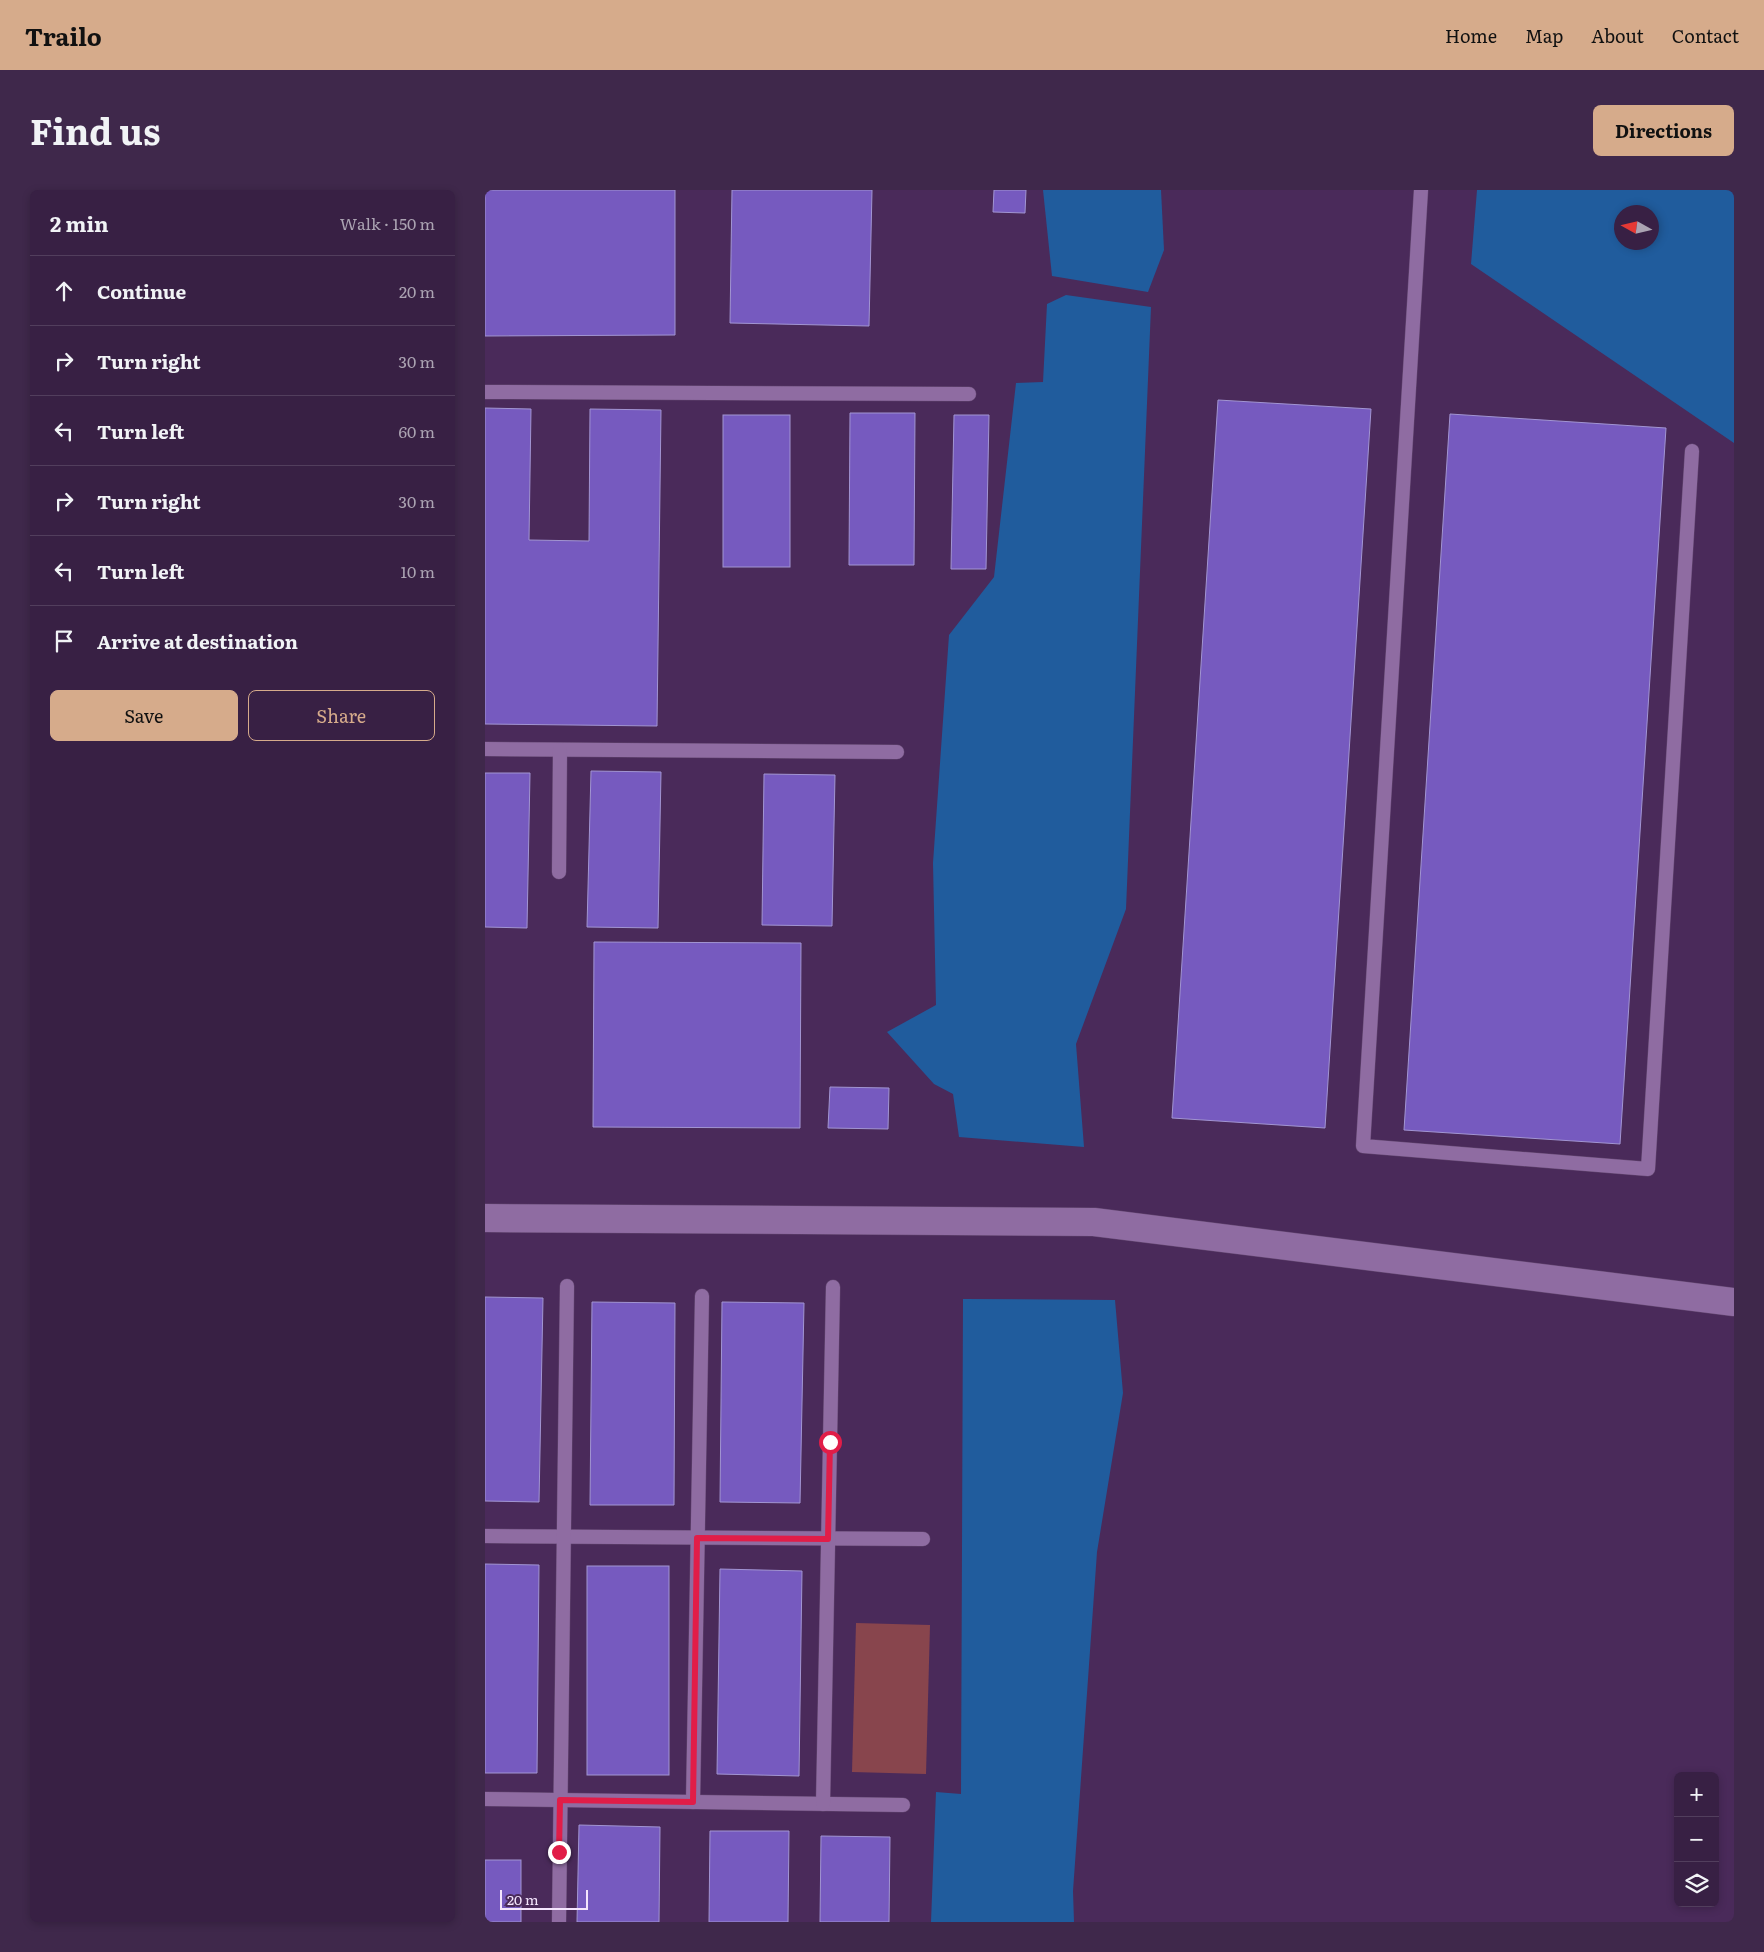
<!DOCTYPE html>
<meta charset="utf-8">
<style>
:root{--surface:#382044;--page:#3f284b;--text:#f1f3f6;--muted:#aba3b2;--line:#523e5d;--accent:#d6ab8b}
body{margin:0;font-family:Literata,serif;background:var(--page);color:var(--text)}
.controls{position:absolute;right:15px;bottom:15px;display:grid;overflow:hidden;border-radius:8px;box-shadow:0 2px 8px #0003}
.controls button{width:45px;height:45px;display:grid;place-items:center;padding:0;border:0;border-bottom:1px solid var(--line);background:var(--surface);color:var(--text);font:25px sans-serif}
.compass{position:absolute;left:1129px;top:15px;width:45px;height:45px;border-radius:50%;background:var(--surface);box-shadow:0 2px 8px #0003;rotate:278deg}
.scale{position:absolute;left:15px;bottom:12px;width:88px;box-sizing:border-box;padding-left:5px;border:2px solid #f4e5fd;border-top:0;font-size:14px;line-height:18px;white-space:nowrap;color:#f4e5fd;-webkit-text-stroke:4px #4a2a5a;paint-order:stroke}
.stop{position:absolute;width:15px;height:15px;margin:-11px;border:4px solid #e11d48;border-radius:50%;background:#fff}
.stop.end{background:#e11d48;border-color:#fff;box-shadow:0 1px 5px #0008}
.list{margin:0;padding:0;list-style:none}
h2{display:flex;justify-content:space-between;align-items:center;height:65px;margin:0;padding:0 20px;font-size:21px}
h2 small{font-size:16px;font-weight:400;color:var(--muted)}
.list li{display:grid;grid-template-columns:32px 1fr auto;gap:15px;align-items:center;box-sizing:border-box;height:70px;padding:0 20px;border-top:1px solid var(--line)}
.list b{display:block;font-size:19px;white-space:nowrap}
.list em{font-size:16px;font-style:normal;color:var(--muted)}
.actions{display:flex;gap:10px;padding:15px 20px}
.actions a{flex:1;padding:11px 0;border:1px solid var(--accent);border-radius:8px;text-align:center;font-size:18px;color:var(--accent)}
.actions .main{background:var(--accent);color:#111}
.icon{flex:none;width:28px;height:28px;fill:none;stroke:currentColor;stroke-width:2;stroke-linecap:round;stroke-linejoin:round}
.map{position:relative;flex:none;width:1249px;height:1732px;overflow:hidden;border-radius:8px}
header{display:flex;align-items:center;gap:30px;box-sizing:border-box;height:70px;padding:0 25px;background:var(--accent);color:#111}
header strong{font-size:24px}
nav{display:flex;gap:28px;margin-inline-start:auto;font-size:18px}
.intro{display:flex;align-items:center;justify-content:space-between;box-sizing:border-box;height:120px;padding:0 30px}
h1{margin:0;font-size:35px}
.button{padding:12px 22px;border-radius:8px;background:var(--accent);color:#111;font-size:18px;font-weight:700}
main{display:flex;gap:30px;padding:0 30px}
aside{flex:1;background:var(--surface);border-radius:8px;box-shadow:0 2px 8px #0003}
.map>svg:first-child{display:block}
.green{fill:#88454d}
.water{fill:#205c9d;fill-rule:evenodd}
.building{fill:#765abf;stroke:#a295d2}
.lines{fill:none;stroke-linecap:round;stroke-linejoin:round}
.service-casing{stroke:#634770;stroke-width:15}
.minor-casing{stroke:#634770;stroke-width:29}
.service{stroke:#8f6ca2;stroke-width:14}
.minor{stroke:#8f6ca2;stroke-width:28}
.route{stroke:#e11d48;stroke-width:6}
</style>
<header>
<strong>Trailo</strong>
<nav><a>Home</a><a>Map</a><a>About</a><a>Contact</a></nav>
</header>
<div class="intro"><h1>Find us</h1><a class="button">Directions</a></div>
<main>
<aside>
<h2>2 min<small>Walk · 150 m</small></h2>
<ul class="list">
<li><svg class="icon" aria-label="ahead" viewBox="0 0 24 24"><path d="M12 20V5M6 11l6-6 6 6"/></svg><div><b>Continue</b></div><em>20 m</em></li>
<li><svg class="icon" aria-label="right" viewBox="0 0 24 24"><path d="M7 20v-9h11M14 6l5 5-5 5"/></svg><div><b>Turn right</b></div><em>30 m</em></li>
<li><svg class="icon" aria-label="left" viewBox="0 0 24 24"><path d="M17 20v-9H6M10 6l-5 5 5 5"/></svg><div><b>Turn left</b></div><em>60 m</em></li>
<li><svg class="icon" aria-label="right" viewBox="0 0 24 24"><path d="M7 20v-9h11M14 6l5 5-5 5"/></svg><div><b>Turn right</b></div><em>30 m</em></li>
<li><svg class="icon" aria-label="left" viewBox="0 0 24 24"><path d="M17 20v-9H6M10 6l-5 5 5 5"/></svg><div><b>Turn left</b></div><em>10 m</em></li>
<li><svg class="icon" aria-label="arrive" viewBox="0 0 24 24"><path d="M6 21V4h12l-3 4 3 4H6"/></svg><div><b>Arrive at destination</b></div></li>
</ul>
<div class="actions"><a class="main">Save</a><a>Share</a></div>
</aside>
<div class="map">
<svg width="1249" height="1732" viewBox="0 0 1249 1732">
<rect width="100%" height="100%" fill="#4a2a5a"/>
<path class="green" d="M371,1433L445,1435L441,1584L367,1582Z"/>
<g class="water">
<path d="M558,0H676L679,60L663,102L567,86Z"/>
<path d="M992,0H1249V253L986,74ZM1166,22V52H1136V22Z"/>
<path d="M581,105L666,117L641,719L591,854L599,957L474,947L468,904L449,894L402,842L451,815L448,673L464,445L509,387L531,193L558,192L562,114Z"/>
<path d="M478,1109L630,1110L638,1203L612,1362L588,1701L589,1732H446L451,1602L476,1604Z"/>
</g>
<g class="building">
<path d="M0,0H190V145L0,146Z"/>
<path d="M247,0H387L384,136L245,133Z"/>
<path d="M509,0H541L540,23L508,22Z"/>
<path d="M733,210L886,219L840,938L687,928Z"/>
<path d="M0,218L46,219L44,350L104,351L105,219L176,220L172,536L0,534Z"/>
<path d="M365,223H430L429,375H364Z"/>
<path d="M965,224L1181,238L1135,954L919,940Z"/>
<rect x="238" y="225" width="67" height="152"/>
<path d="M469,225H504L501,379H466Z"/>
<path d="M106,581L176,582L173,738L102,737Z"/>
<path d="M0,583H45L42,738L0,737Z"/>
<path d="M279,584L350,585L347,736L277,735Z"/>
<path d="M109,752L316,753L315,938L108,937Z"/>
<path d="M345,897L404,898L403,939L343,938Z"/>
<path d="M0,1107L58,1108L54,1312L0,1311Z"/>
<path d="M107,1112L190,1113L189,1315H105Z"/>
<path d="M237,1112L319,1113L315,1313L235,1312Z"/>
<path d="M0,1374L54,1375L52,1583H0Z"/>
<rect x="102" y="1376" width="82" height="209"/>
<path d="M235,1379L317,1381L314,1586L232,1584Z"/>
<path d="M94,1635L175,1637L174,1732H92Z"/>
<path d="M225,1641H304L303,1732H224Z"/>
<path d="M336,1646L405,1647L404,1732H335Z"/>
<rect x="0" y="1670" width="36" height="62"/>
</g>
<g class="lines">
<g class="service-casing">
<g id="service">
<path d="M936,0L878,956L1163,979L1207,261"/>
<path d="M0,202L484,204"/>
<path d="M0,559L412,562"/>
<path d="M74,682L75,560"/>
<path d="M0,1346L438,1349"/>
<path d="M0,1609L418,1615"/>
<path d="M208,1612L217,1106"/>
<path d="M338,1614L348,1097"/>
<path d="M74,1732L82,1096"/>
</g>
</g>
<g class="minor-casing">
<path id="minor" d="M0,1028L609,1032L1249,1112"/>
</g>
<use href="#service" class="service"/>
<use href="#minor" class="minor"/>
</g>
<g class="lines">
<path class="route" d="M74,1662L75,1610L208,1612L212,1348L343,1349L345,1252"/>
</g>
</svg>
<div class="controls">
<button>+</button>
<button>−</button>
<button><svg class="icon" aria-label="layers" viewBox="0 0 24 24"><path d="M12 4l9 5-9 5-9-5zM3 14l9 5 9-5"/></svg></button>
</div>
<svg class="compass" viewBox="-18 -18 36 36"><path d="M0-13l5 13h-10z" fill="#e53935"/><path d="M0 13l5-13h-10z" fill="#aba3b2"/></svg>
<div class="scale">20 m</div>
<div class="stop" style="left:345px;top:1252px"></div>
<div class="stop end" style="left:74px;top:1662px"></div>
</div>
</main>
